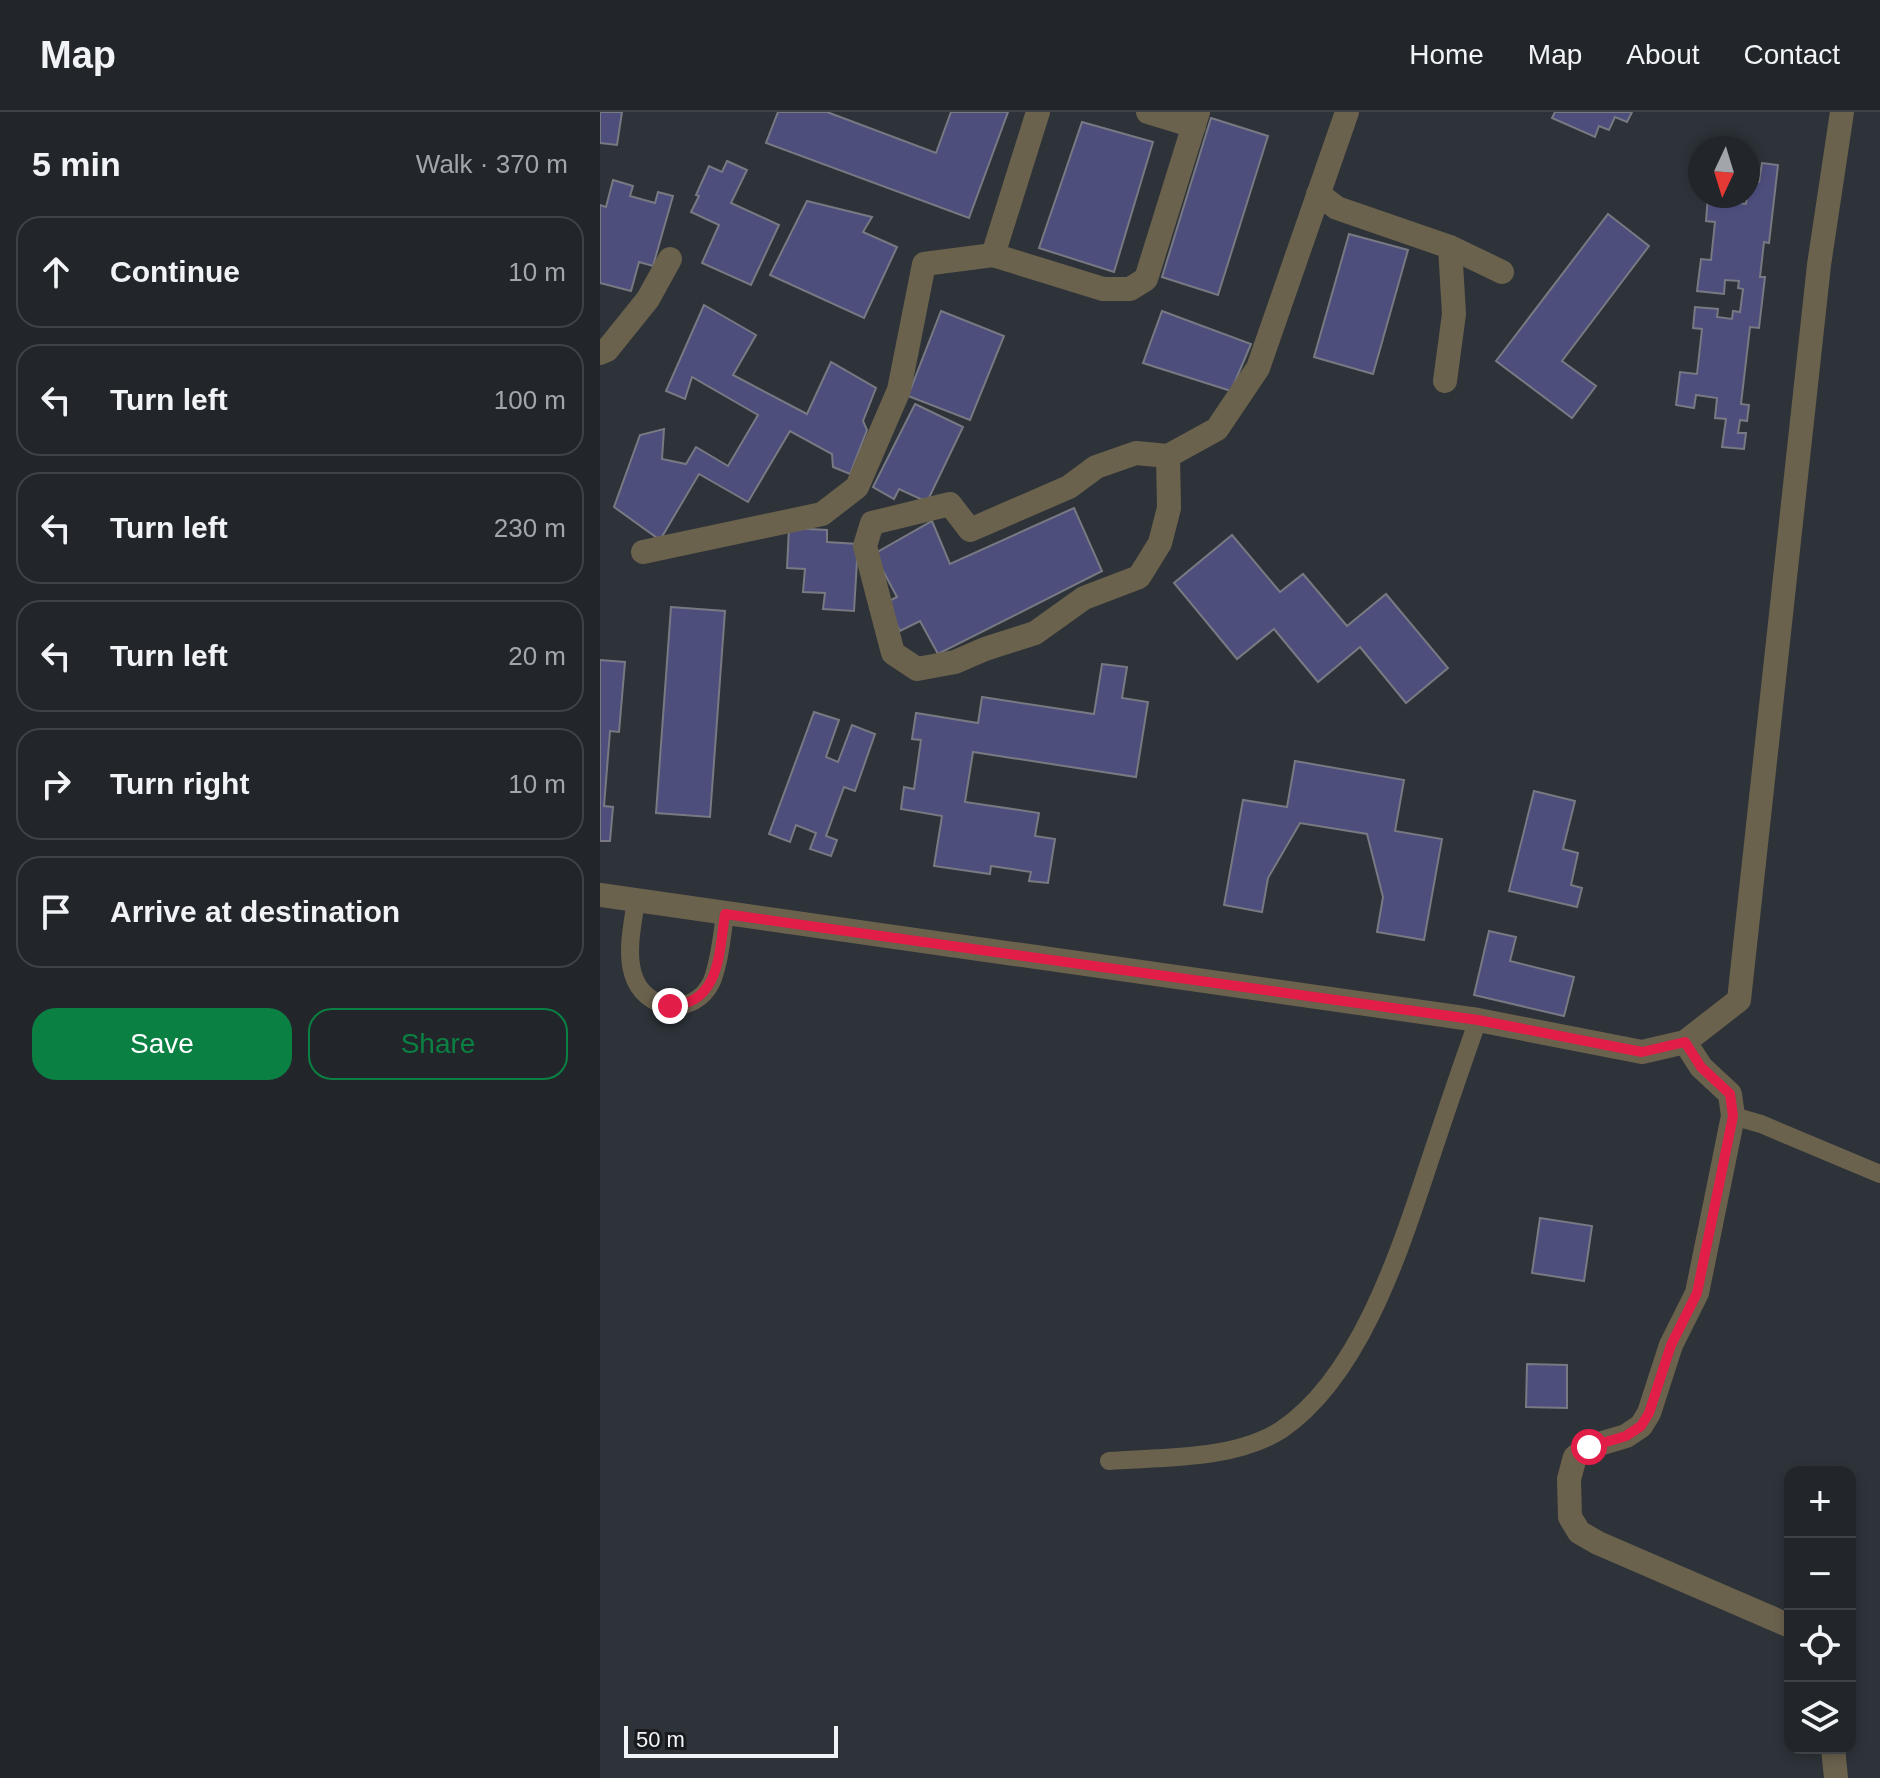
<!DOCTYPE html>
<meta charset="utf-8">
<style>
:root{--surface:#22262b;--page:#2e3237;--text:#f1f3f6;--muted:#a2a5a9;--line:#3f4347;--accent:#0b8043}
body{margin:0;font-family:Helvetica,sans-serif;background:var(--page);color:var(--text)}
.controls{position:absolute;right:24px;bottom:24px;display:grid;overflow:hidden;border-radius:16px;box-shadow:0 4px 12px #0003}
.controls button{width:72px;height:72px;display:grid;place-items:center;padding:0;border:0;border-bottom:2px solid var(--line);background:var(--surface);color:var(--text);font:40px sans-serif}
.compass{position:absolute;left:1088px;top:24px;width:72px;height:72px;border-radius:50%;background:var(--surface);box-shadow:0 4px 12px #0003;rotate:184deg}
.scale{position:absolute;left:24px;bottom:20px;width:214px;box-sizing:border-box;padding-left:8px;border:4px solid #f1f5f9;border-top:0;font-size:22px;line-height:28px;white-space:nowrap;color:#f1f5f9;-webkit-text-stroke:6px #181a1d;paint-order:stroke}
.stop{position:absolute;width:24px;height:24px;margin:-18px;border:6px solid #e11d48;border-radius:50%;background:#fff}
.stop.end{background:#e11d48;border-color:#fff;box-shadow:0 2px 8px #0008}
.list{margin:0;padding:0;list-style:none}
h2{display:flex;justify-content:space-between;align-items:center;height:104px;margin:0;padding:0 32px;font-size:34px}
h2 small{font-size:26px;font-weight:400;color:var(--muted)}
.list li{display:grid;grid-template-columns:52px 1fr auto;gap:24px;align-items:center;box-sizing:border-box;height:112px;margin:0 16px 16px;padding:0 16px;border:2px solid var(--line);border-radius:24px}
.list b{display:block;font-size:30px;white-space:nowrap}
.list em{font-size:26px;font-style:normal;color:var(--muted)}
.actions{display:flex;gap:16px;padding:24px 32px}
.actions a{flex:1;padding:18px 0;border:2px solid var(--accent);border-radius:24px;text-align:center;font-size:28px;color:var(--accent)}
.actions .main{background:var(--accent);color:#fff}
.icon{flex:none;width:44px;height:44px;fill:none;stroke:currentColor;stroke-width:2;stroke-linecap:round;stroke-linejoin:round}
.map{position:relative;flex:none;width:1280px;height:1666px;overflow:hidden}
header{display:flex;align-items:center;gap:48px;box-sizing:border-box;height:112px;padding:0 40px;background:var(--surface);border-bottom:2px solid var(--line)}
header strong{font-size:38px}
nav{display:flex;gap:44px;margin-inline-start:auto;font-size:28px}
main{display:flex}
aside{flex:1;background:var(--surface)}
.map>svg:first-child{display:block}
.building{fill:#4d4e7c;stroke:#787982;stroke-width:2}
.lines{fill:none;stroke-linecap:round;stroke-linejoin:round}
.service{stroke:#6b624d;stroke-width:18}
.minor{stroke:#6b624d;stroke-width:24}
.route{stroke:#e11d48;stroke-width:10}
</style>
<header>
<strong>Map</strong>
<nav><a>Home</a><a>Map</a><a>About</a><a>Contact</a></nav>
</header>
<main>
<aside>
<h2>5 min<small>Walk · 370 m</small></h2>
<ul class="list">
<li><svg class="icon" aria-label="ahead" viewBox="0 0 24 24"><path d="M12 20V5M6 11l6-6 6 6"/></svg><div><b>Continue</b></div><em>10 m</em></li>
<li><svg class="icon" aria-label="left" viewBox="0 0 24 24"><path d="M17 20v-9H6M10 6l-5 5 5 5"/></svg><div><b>Turn left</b></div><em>100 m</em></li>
<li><svg class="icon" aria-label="left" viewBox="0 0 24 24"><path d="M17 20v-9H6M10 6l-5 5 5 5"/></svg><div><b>Turn left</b></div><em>230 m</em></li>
<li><svg class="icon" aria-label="left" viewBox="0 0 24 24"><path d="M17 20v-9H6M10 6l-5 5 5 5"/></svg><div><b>Turn left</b></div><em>20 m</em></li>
<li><svg class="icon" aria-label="right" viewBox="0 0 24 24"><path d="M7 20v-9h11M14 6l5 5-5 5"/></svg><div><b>Turn right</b></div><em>10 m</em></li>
<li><svg class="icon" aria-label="arrive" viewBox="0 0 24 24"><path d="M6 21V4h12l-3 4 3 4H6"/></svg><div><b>Arrive at destination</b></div></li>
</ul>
<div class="actions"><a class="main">Save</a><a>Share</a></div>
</aside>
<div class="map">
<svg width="1280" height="1666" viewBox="0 0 1280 1666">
<rect width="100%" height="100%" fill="#2d3339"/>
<g class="building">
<path d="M0,0H22L17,33L0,31Z"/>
<path d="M178,0H227L336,41L351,0H408L369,106L166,31Z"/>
<path d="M955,0H1032L1027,10L1015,5L1009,18L999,14L995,25L952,6Z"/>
<path d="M611,6L668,24L618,183L562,165Z"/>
<path d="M482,10L553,30L514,160L439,136Z"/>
<path d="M127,49L147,58L131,91L179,113L151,173L102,151L119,113L91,100L99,84L96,83L109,54L122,60Z"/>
<path d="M1162,51L1178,53L1169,131L1164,130L1160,165H1165L1159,216L1150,215L1141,292L1149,293L1147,309L1140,308L1138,321H1146L1144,337L1122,335L1126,307L1115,306L1117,286L1096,283L1094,296L1076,293L1080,260L1097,262L1102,217L1093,216L1095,195L1118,197L1117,205L1132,207L1133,199L1140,200L1143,177L1138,176L1139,169L1125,168L1124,182L1097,179L1101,147L1111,148L1115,110L1106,109L1108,84H1124L1123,89L1146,92L1149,69L1159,70Z"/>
<path d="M13,68L33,74L30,84L55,91L58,80L73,84L53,154L39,150L31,179L0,171V93L6,95Z"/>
<path d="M207,89L272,105L263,120L297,135L264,206L170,163Z"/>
<path d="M1008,102L1049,134L962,249L996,274L972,306L896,249Z"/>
<path d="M749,122L808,138L773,262L714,245Z"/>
<path d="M104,193L156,223L133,263L207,302L231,250L276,276L263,309L267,318L250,362L233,355L232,342L190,319L148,390L99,362L60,428L14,395L40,323L64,317L62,347L86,352L96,335L128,354L158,303L92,265L85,287L66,279Z"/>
<path d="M341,199L404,224L370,308L308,284Z"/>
<path d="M562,199L651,232L631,279L543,251Z"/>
<path d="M315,292L363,315L327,390L299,377L294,387L273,375Z"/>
<path d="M474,396L502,459L338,542L320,509L300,519L285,491L297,485L274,442L332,409L350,452Z"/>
<path d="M189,416L227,418V430L258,432L254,499L223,497L225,481L203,480L205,457L187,456Z"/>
<path d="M632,423L680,480L703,462L747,514L786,482L848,556L806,591L760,535L718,570L674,517L637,547L574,471Z"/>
<path d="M71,495L125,499L110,705L56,701Z"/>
<path d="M0,548L25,550L19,620L10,619L4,694L13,695L10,729H0Z"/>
<path d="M502,552L527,555L522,586L548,590L536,665L373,640L365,690L439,701L435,724L455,727L448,771L429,769L431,760L391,754L390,762L334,754L342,704L301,697L304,675L314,677L321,628L312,627L316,601L378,611L382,585L494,602Z"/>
<path d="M214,600L239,608L226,645L238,650L252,613L275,622L255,679L244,675L226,724L237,728L231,744L210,737L216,721L196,713L190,730L169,722Z"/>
<path d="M695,649L804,668L795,719L842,727L824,828L777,820L783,785L767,722L700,711L668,766L662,800L624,793L643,688L687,695Z"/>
<path d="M934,679L975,689L963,737L978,741L971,773L982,776L977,795L909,779Z"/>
<path d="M889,819L916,825L910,849L974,865L964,904L874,883Z"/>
<path d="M940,1106L992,1114L984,1169L932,1161Z"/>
<path d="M927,1252L967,1253V1296L926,1295Z"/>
</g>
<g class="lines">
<g class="service">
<path d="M36,788C33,811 26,839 33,862C44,900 95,906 112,869C120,848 122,823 125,802"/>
<path d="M1133,1004L1161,1012L1280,1062"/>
<path d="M509,1349C563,1345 634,1348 681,1318C760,1265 800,1138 829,1051C845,1003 861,955 878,908"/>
</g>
<g class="minor">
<path d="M548,0L594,14"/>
<path d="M718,82L737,96L850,135L902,160"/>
<path d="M393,143L503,177H530L546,167L598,0"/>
<path d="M0,241L7,238L48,187L70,147"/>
<path d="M845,269L854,202L850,135"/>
<path d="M568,344L536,341L496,355L469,375L370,418L350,392L272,411L265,434L293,541L317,557L355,550L385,537L435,521L484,486L539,465L560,431L569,396L568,344L617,317L658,256L747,0"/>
<path d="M43,440L222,402L257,375L299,278L324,152L393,143L438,0"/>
<path d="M0,783L878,908L1042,940L1085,930L1139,888L1219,153L1242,0"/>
<path d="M1085,930L1101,955L1130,982L1133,1004L1097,1181L1071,1233L1049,1301L1041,1314L1026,1324L989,1335L975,1345L969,1367L970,1405L979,1420L998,1431L1190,1514"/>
<path d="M1233,1636L1236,1666"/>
</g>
</g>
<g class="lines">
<path class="route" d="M70,894C120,892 119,841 125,802L878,908L1042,940L1085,930L1101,955L1130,982L1133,1004L1097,1181L1071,1233L1049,1301L1041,1314L1026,1324L989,1335"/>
</g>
</svg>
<div class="controls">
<button>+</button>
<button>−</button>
<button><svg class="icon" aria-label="locate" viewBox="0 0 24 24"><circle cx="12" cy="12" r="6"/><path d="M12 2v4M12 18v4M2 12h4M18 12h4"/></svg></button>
<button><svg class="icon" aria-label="layers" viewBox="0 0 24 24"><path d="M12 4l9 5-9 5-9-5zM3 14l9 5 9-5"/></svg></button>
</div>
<svg class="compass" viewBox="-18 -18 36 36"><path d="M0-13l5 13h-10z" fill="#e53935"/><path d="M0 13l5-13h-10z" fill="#a2a5a9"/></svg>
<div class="scale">50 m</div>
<div class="stop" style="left:989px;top:1335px"></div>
<div class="stop end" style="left:70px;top:894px"></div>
</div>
</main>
